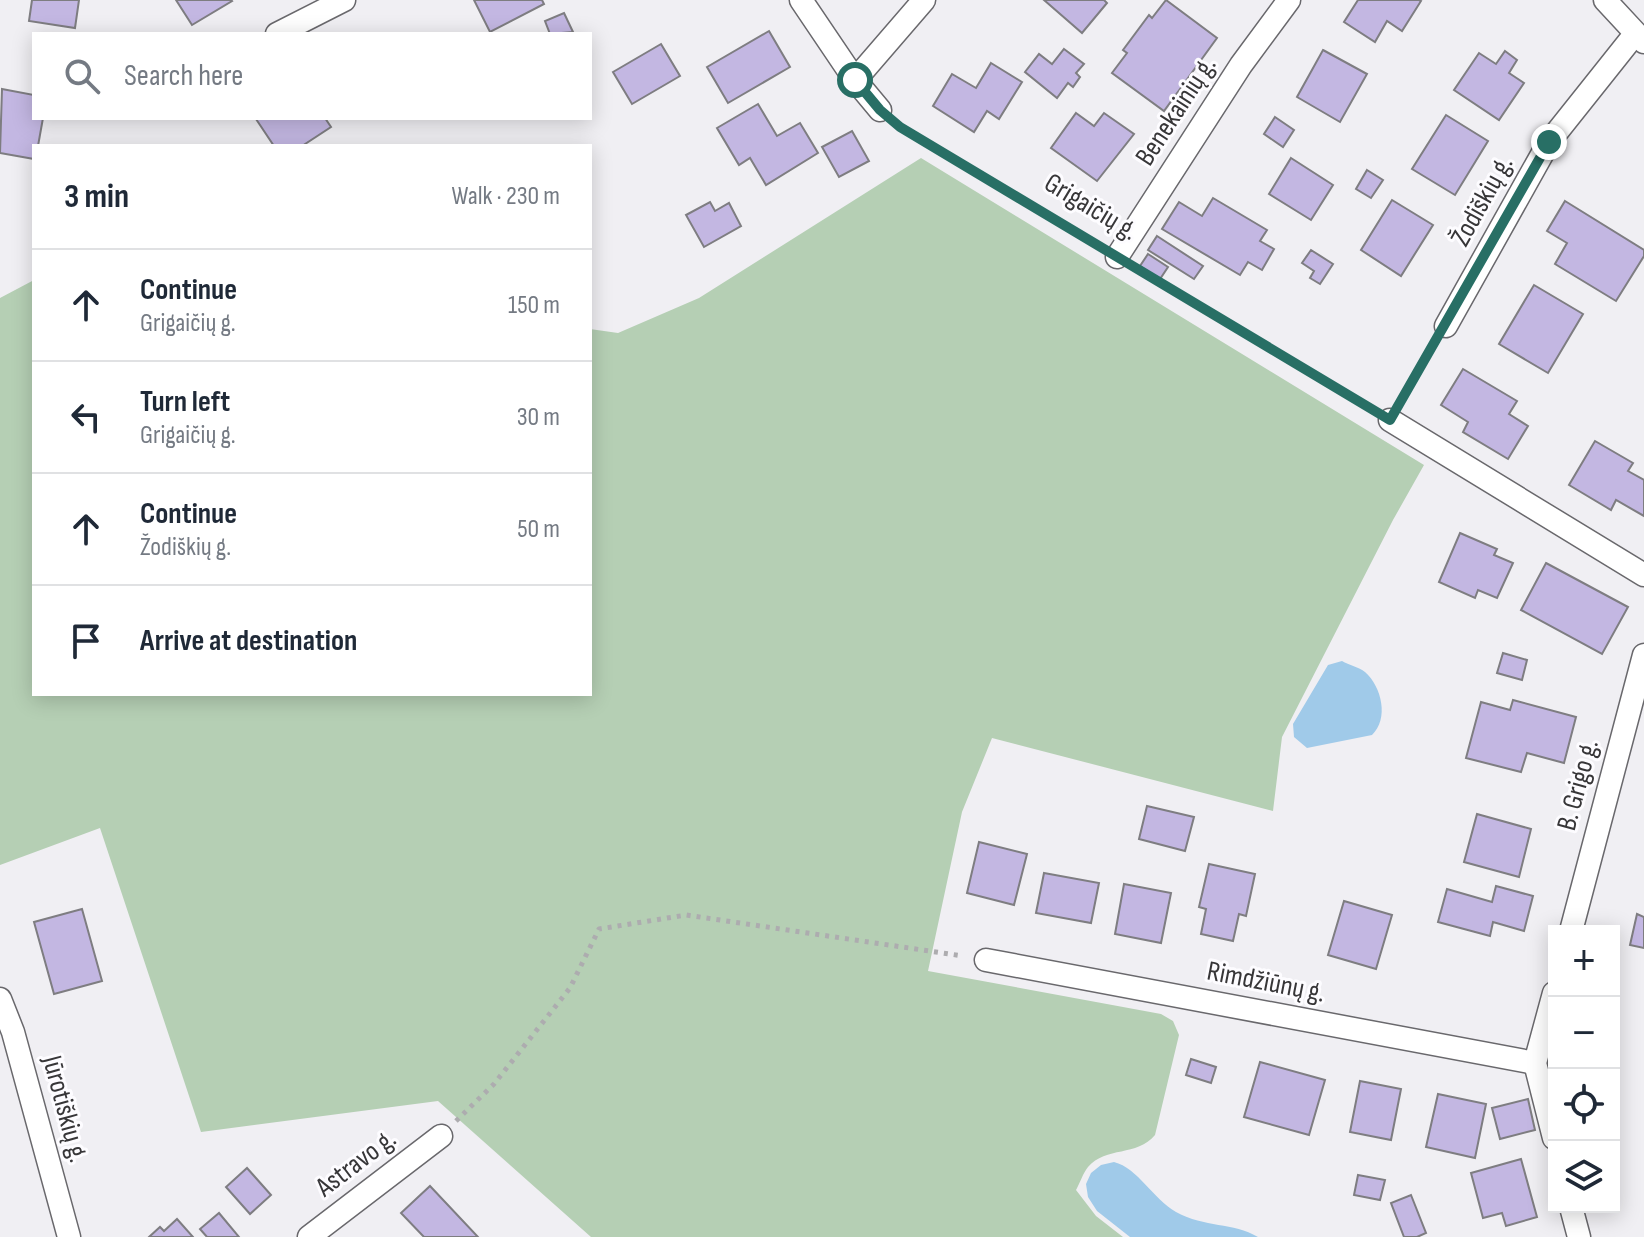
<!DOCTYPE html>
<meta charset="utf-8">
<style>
:root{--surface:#fff;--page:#f6f6f7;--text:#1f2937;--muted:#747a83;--line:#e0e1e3}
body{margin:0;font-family:"Sofia Sans Condensed",sans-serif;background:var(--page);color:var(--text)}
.controls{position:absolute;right:24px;bottom:24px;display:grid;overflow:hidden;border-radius:0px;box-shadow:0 4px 20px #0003}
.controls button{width:72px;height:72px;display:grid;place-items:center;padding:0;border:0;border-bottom:2px solid var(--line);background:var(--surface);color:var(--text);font:40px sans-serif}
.stop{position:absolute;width:24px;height:24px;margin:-18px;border:6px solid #286f65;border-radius:50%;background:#fff}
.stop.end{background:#286f65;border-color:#fff;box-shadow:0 2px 8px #0008}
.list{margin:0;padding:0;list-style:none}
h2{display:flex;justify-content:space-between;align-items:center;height:104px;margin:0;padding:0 32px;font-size:34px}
h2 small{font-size:26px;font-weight:400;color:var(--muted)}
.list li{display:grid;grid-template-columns:52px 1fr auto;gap:24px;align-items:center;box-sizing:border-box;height:112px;padding:0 32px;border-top:2px solid var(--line)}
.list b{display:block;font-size:30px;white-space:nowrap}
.list p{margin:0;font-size:26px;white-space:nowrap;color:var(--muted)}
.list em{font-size:26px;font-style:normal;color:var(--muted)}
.icon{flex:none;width:44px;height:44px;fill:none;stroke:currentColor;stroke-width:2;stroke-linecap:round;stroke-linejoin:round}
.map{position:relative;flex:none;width:1644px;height:1237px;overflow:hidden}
.search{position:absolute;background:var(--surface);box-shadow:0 4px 20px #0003;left:32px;top:32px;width:560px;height:88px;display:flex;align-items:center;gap:20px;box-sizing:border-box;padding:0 28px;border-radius:0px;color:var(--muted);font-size:30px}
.panel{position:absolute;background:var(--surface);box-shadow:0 4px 20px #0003;left:32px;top:144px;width:560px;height:552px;border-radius:0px}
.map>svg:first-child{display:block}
.green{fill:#b5cfb4}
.water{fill:#a0cae9}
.building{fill:#c3b7e2;stroke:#7e7d81;stroke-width:2}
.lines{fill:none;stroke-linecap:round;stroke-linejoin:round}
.street-casing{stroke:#69686c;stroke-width:25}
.path{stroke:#adacaf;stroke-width:5;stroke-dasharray:4 6;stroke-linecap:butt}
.street{stroke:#fff;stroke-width:22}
.route{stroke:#286f65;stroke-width:10}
.labels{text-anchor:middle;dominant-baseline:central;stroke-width:6;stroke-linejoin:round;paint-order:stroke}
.street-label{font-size:28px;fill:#373638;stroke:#fdfcff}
</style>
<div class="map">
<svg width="1644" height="1237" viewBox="0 0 1644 1237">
<rect width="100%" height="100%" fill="#f0eff3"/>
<path class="green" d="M921,158L1424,465L1393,520L1282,737L1273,811L992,738L962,812L928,971L1161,1014L1173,1021L1179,1035L1155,1135C1137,1157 1106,1146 1088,1167C1083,1173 1080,1183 1076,1190L1096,1216L1123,1237H591L438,1101L201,1132L100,828L0,865V298L34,280V694H590V329L618,333L699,298Z"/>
<g class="water">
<path d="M1342,661C1349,665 1359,667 1365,672C1382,687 1389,719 1372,735L1307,748L1294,737L1293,724L1328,665Z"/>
<path d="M1114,1162C1138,1168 1153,1199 1176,1212C1205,1228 1233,1222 1258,1237H1130L1097,1211L1088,1197L1086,1184L1091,1173L1101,1165Z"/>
</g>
<g class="building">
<path d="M32,0H79L75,28L29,21Z"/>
<path d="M176,0H231L232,1L192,25Z"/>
<path d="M474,0H542L544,4L490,32Z"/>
<path d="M1044,0H1104L1107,3L1082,33Z"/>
<path d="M1166,0L1217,38L1164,111L1112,73L1127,53L1123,50L1149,15L1152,18Z"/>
<path d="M1358,0H1419L1421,1L1402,31L1387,21L1375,42L1344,22Z"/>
<path d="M564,13L573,32L550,34L545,21Z"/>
<path d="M769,31L790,67L728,103L707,67Z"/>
<path d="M661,44L680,76L632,104L613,72Z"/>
<path d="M1064,49L1084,64L1076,73L1080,77L1073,87L1068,83L1057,98L1025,72L1039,54L1052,64Z"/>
<path d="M1323,50L1367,74L1340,122L1297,97Z"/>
<path d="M1505,51L1517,60L1509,73L1524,83L1499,120L1454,90L1479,53L1496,64Z"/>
<path d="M991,63L1022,82L999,119L987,111L974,132L933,106L952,74L976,88Z"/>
<path d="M2,89L34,95V118H43L38,146H34V159L0,153Z"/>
<path d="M758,104L777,136L800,123L818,153L766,185L750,158L739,165L717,128Z"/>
<path d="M1076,113L1094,126L1104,113L1134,134L1097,181L1051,148Z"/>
<path d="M1446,115L1488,141L1455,195L1412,169Z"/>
<path d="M1275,117L1294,130L1283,147L1264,134Z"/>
<path d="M325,118L331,127L302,146H274L256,119Z"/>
<path d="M852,131L869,161L839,177L822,147Z"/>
<path d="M1291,158L1333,185L1311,220L1269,194Z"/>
<path d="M1367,170L1383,180L1371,198L1356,189Z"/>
<path d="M1213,198L1267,230L1260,241L1274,249L1262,270L1248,262L1240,275L1162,229L1179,202L1202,216Z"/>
<path d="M1392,200L1433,225L1401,276L1361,250Z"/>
<path d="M1565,201L1644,250V256L1616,301L1555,264L1567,243L1547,231Z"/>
<path d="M710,202L715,211L729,203L741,226L704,247L686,215Z"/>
<path d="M1157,236L1203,266L1194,279L1148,250Z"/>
<path d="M1311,250L1333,264L1320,284L1310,278L1314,271L1302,263Z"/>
<path d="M1148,254L1168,267L1160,279L1140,266Z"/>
<path d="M1534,285L1583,314L1548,373L1499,344Z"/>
<path d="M1463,369L1517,401L1509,414L1528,426L1508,459L1463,432L1468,422L1441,405Z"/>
<path d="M1595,441L1633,463L1628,471L1644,480V516L1616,500L1611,510L1569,485Z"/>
<path d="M1460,533L1497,549L1494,555L1513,563L1497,598L1478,590L1475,598L1439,582Z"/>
<path d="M1546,563L1628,607L1602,654L1521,610Z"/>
<path d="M1503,653L1527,660L1522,680L1497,673Z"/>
<path d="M1513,700L1576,717L1564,763L1527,753L1521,772L1466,758L1481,702L1510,710Z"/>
<path d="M1147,806L1194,817L1185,851L1139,839Z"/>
<path d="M1477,814L1531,829L1519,877L1464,862Z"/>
<path d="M979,842L1027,854L1014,905L967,893Z"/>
<path d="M1209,864L1255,874L1246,916L1239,914L1233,941L1201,934L1206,909L1199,907Z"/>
<path d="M1044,873L1099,883L1091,923L1036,913Z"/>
<path d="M1124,884L1171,893L1161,943L1115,934Z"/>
<path d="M1496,886L1533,896L1524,931L1493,922L1490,936L1438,922L1447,889L1492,902Z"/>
<path d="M1344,901L1392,915L1376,969L1328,955Z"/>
<path d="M82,909L102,981L54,994L34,922Z"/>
<path d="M1637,914L1644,917V948L1630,945Z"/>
<path d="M1191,1059L1216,1067L1211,1083L1186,1075Z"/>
<path d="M1260,1062L1325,1080L1309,1135L1244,1117Z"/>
<path d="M1360,1081L1401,1089L1391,1140L1350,1132Z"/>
<path d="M1438,1094L1486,1104L1475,1158L1426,1147Z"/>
<path d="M1528,1099L1535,1130L1500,1139L1492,1108Z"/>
<path d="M1521,1159L1537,1217L1506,1226L1502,1213L1483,1218L1471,1173Z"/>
<path d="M247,1168L271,1195L250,1214L226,1187Z"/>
<path d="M1358,1175L1385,1180L1380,1200L1354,1195Z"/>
<path d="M430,1186L478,1237H424L401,1213Z"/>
<path d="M1411,1195L1426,1233L1417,1237H1404L1391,1203Z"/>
<path d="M219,1213L239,1237H207L200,1229Z"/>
<path d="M177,1219L193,1237H149L160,1227L164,1231Z"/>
</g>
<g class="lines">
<g class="street-casing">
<g id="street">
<path d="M801,0L855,80L880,110"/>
<path d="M1605,0L1644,42"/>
<path d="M277,34L344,0"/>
<path d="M855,80L924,0"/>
<path d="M1117,257L1241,65L1289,0"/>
<path d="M1446,326L1549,142L1635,34"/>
<path d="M1390,420L1644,575"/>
<path d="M1571,931L1644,655"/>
<path d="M986,960L1535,1063"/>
<path d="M1554,993L1535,1063L1554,1138"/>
<path d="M0,999L13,1032L69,1237"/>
<path d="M1571,1207L1579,1237"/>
<path d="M309,1237L441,1136"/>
</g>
</g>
<g class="path">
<path d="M896,123L1096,245"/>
<path d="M1136,269L1371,408"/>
<path d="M1403,399L1434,346"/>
<path d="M456,1121L494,1084L570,988L599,929L686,915L963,956"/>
</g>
<use href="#street" class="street"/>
</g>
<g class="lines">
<path class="route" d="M855,80L880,110L900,127L1390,420L1549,142"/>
</g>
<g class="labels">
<g class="street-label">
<text transform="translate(1176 111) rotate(-57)">Benekainių g.</text>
<text transform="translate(1482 201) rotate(-61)">Žodiškių g.</text>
<text transform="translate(1091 207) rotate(31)">Grigaičių g.</text>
<text transform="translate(1578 785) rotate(-75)">B. Grigo g.</text>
<text transform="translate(1266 982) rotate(11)">Rimdžiūnų g.</text>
<text transform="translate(65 1109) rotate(75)">Jūrotiškių g.</text>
<text transform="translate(356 1163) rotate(-37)">Astravo g.</text>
</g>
</g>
</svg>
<div class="controls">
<button>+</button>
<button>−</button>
<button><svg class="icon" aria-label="locate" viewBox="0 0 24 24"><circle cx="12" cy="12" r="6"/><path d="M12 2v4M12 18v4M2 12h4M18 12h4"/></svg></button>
<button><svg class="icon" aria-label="layers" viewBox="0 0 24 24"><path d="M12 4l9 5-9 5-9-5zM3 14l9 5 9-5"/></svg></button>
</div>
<div class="stop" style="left:855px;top:80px"></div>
<div class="stop end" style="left:1549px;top:142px"></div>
<div class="search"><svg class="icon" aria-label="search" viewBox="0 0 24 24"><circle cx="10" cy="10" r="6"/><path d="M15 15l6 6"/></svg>Search here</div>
<section class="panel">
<h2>3 min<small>Walk · 230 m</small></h2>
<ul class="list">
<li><svg class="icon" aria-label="ahead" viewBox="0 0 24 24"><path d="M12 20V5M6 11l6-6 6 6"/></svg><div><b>Continue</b><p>Grigaičių g.</p></div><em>150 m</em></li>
<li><svg class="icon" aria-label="left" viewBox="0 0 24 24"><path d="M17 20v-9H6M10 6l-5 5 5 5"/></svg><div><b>Turn left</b><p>Grigaičių g.</p></div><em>30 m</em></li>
<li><svg class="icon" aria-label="ahead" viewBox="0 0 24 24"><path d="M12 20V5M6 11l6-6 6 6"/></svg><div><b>Continue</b><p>Žodiškių g.</p></div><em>50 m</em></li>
<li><svg class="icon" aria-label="arrive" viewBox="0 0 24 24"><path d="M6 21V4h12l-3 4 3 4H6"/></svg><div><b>Arrive at destination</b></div></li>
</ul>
</section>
</div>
